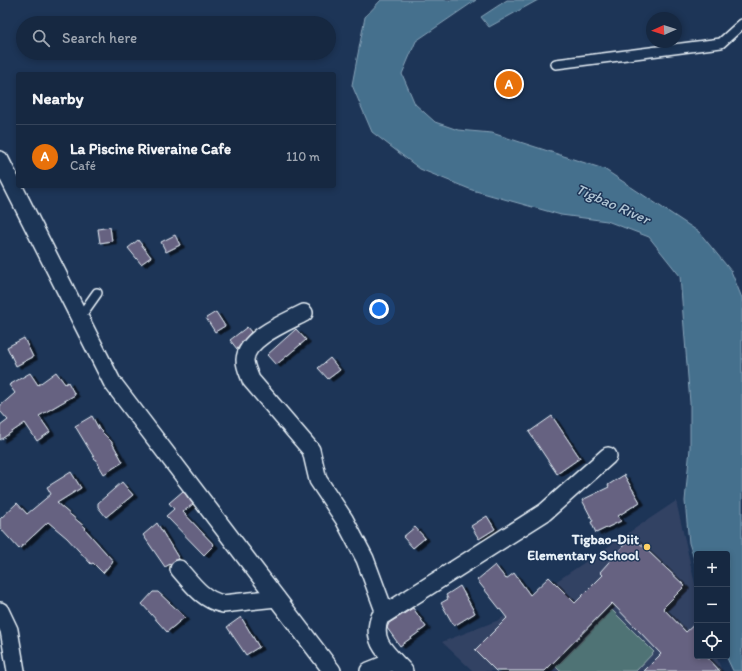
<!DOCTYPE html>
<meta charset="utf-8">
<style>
:root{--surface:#162841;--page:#23344c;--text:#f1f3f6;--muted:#9ea6b1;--line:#35445a;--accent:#d6ab8b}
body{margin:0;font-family:Itim,sans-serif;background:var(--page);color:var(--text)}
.controls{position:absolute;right:12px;bottom:12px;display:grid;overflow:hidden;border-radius:4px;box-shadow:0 2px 6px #0003}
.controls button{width:36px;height:36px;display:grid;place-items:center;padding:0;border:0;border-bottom:1px solid var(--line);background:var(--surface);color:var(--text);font:20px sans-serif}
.compass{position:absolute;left:646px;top:12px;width:36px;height:36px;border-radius:50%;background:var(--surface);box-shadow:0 2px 6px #0003;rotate:267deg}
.you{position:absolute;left:379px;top:309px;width:14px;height:14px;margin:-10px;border:3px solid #fff;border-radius:50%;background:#1a73e8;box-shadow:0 0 0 6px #1a73e833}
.badge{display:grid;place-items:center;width:26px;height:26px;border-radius:50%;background:var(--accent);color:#fff;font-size:13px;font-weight:700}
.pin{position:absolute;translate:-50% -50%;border:2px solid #fff;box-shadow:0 1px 4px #0006}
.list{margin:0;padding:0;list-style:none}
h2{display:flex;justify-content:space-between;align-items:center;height:52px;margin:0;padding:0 16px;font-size:17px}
h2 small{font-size:13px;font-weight:400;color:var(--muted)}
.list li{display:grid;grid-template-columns:26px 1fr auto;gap:12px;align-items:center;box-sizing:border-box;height:64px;padding:0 16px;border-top:1px solid var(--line)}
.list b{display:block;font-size:15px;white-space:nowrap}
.list p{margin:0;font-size:13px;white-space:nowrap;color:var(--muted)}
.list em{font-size:13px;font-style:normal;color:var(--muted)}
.icon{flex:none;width:22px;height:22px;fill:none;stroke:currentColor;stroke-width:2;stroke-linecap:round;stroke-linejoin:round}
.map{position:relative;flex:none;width:742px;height:671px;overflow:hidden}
.search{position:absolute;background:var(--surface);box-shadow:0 2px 6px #0003;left:16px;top:16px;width:320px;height:44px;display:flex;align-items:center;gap:10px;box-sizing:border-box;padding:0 14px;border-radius:22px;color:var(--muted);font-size:15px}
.panel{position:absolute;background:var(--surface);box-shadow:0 2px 6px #0003;left:16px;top:72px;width:320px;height:116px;border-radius:4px}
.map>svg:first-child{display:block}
.built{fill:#334264}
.green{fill:#4f7375;stroke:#9cb2b6}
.water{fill:#456f8d;stroke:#86a3b8}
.building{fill:#666281;stroke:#e8f1f8;filter:url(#shadow)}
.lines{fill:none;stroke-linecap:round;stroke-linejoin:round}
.lane-casing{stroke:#e8f1f8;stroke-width:12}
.street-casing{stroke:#e8f1f8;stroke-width:20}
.lane{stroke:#1d3557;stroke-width:9}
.street{stroke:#1d3557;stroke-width:17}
.poi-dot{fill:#ffd166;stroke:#1d3557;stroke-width:1.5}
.labels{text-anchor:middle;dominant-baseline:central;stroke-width:3;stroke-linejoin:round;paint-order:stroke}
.poi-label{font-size:14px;font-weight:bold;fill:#e8f1f8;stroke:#1d3557;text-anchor:end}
.water-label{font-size:15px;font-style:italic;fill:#afc4d3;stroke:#1d3557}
</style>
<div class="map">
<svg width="742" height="671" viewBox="0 0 742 671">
<defs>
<filter id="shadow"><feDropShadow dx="4.5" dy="2.5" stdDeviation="0" flood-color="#0009"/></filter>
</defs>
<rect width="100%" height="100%" fill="#1d3557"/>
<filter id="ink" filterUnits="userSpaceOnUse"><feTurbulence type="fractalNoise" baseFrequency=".025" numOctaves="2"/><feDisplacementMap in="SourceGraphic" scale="8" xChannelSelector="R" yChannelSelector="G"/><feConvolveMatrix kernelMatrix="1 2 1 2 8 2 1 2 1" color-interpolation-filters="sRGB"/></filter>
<g filter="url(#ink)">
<path class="built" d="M676,501L697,593V656H716L722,671H473L442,642L499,620Z"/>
<path class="green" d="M612,610L654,652L636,671H560L556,667Z"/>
<g class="water">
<path d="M381,0H476L416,41L402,74L415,104L435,122L458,130L492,133L604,169L699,232L731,271L742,298V671H733L726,656L727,554H697V568L689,543L685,501L690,448V403L680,276L649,237L607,221L561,215L472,190L420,169L372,132L352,85L365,17Z"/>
<path d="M507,0H538L489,27L481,17Z"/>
</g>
<g class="building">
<path d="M110,227L112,241L100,243L98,229Z"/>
<path d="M175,235L180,245L166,252L161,242Z"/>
<path d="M138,240L151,257L141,264L128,248Z"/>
<path d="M216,312L225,326L215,332L206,318Z"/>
<path d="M247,327L251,332L237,349L230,340Z"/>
<path d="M296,329L306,340L276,365L267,355Z"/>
<path d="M24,338L33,357L16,366L7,347Z"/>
<path d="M330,358L340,370L328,379L318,368Z"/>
<path d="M56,372L65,384L68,382L75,395L39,416L50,432L37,441L25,423L0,440V426L8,420L0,411V406L15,393L9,385L30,373L38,385Z"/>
<path d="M92,416L99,429L111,441L123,462L104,474L75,426Z"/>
<path d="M552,416L580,458L557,474L529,432Z"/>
<path d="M71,472L81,488L57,503L86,528L85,529L113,561L103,573L93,563L91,564L67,538L48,522L19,549L0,528V519L17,503L27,514L51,494L47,487Z"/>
<path d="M624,475L640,502L618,516L621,521L596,533L591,522L593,521L582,500L609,487L608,485Z"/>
<path d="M122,482L133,495L106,517L98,507V503Z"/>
<path d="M183,491L193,504L183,512L214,545L204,555L166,516L174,509L169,503Z"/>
<path d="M487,516L495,529L479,539L471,526Z"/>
<path d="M157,523L179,559L165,567L143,535Z"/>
<path d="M415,527L425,538L413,548L403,537Z"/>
<path d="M632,536L685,586L663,608L686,632L697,622V656H706L720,671H644L661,654L612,603L545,671H496L475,650L507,618L477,580L495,565L506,579L514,573L530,595L549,577L575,603L603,575L600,572Z"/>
<path d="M460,586L475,613L454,626L441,603L448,599L446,595Z"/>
<path d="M153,592H158L185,617L167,632L142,604Z"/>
<path d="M413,608L426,627L400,646L387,628L389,623Z"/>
<path d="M241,617L259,647L246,655L227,627Z"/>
</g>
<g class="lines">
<g class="lane-casing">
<g id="lane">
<path d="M556,64L721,43L742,24"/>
<path d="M80,317L97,293"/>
</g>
</g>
<g class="street-casing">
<g id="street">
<path d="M0,160L112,382L332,671"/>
<path d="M304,313C287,322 246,338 245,360C245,367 249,374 251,380L311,450L318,480L344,519L365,559L385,613"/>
<path d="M179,569C192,584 203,600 223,604L276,598"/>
<path d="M0,611L9,630L16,671"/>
<path d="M369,671L394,661"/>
<path d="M404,671C388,654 370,642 380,617L545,512L608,456"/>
</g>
</g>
<use href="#lane" class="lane"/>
<use href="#street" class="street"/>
</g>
</g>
<circle class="poi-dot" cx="647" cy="547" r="4"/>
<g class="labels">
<g class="poi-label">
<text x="639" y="539">Tigbao-Diit<tspan x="639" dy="16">Elementary School</tspan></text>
</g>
<g class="water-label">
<text transform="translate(613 204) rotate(24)">Tigbao River</text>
</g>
</g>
</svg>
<div class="controls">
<button>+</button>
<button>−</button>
<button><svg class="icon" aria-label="locate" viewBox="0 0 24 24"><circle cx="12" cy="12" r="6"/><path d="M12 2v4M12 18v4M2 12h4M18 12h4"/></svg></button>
</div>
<svg class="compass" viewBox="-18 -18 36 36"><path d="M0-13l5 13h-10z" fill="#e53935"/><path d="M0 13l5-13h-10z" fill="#9ea6b1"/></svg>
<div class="you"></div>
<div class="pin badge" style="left:509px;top:84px;background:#e8710a">A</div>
<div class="search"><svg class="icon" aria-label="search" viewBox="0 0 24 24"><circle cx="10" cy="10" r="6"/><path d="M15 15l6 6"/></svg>Search here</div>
<section class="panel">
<h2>Nearby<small></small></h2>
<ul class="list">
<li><span class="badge" style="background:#e8710a">A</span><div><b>La Piscine Riveraine Cafe</b><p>Café</p></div><em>110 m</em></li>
</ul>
</section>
</div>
